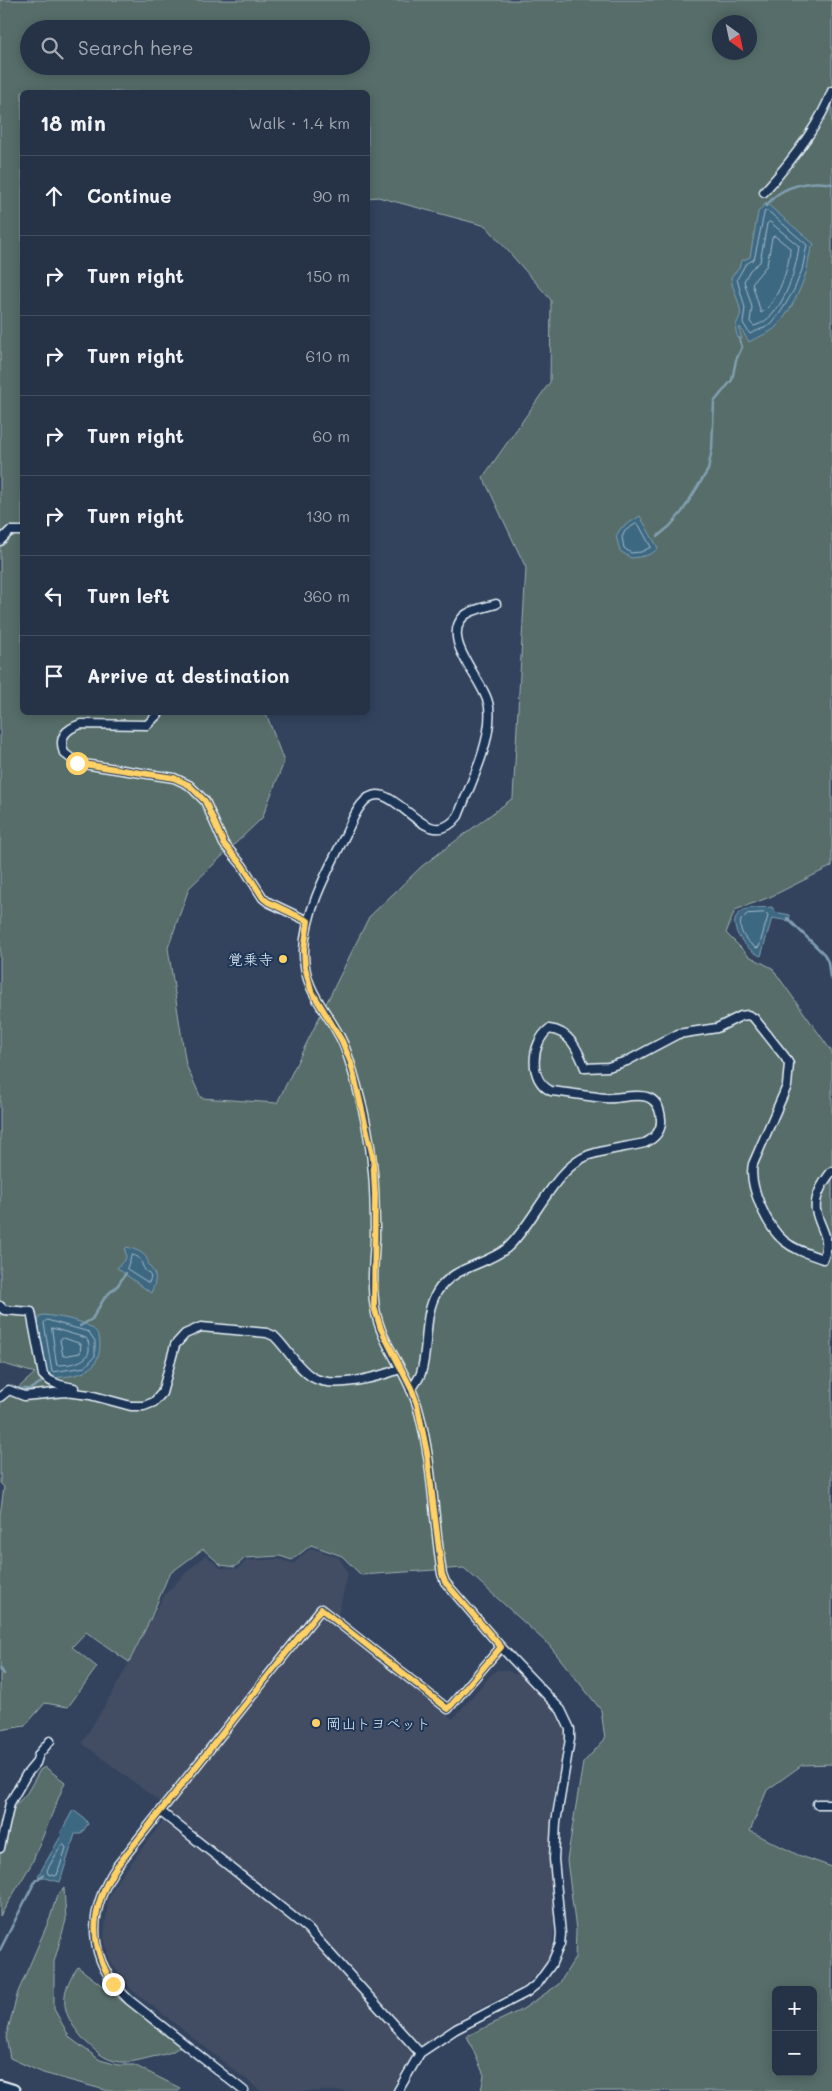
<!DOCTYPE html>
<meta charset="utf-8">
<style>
:root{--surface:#263246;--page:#323e51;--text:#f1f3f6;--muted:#a4aab3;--line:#424d5f}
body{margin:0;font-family:Mali,"Klee One",sans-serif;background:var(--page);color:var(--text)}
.controls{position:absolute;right:15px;bottom:15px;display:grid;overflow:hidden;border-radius:8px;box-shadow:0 2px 12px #0003}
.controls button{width:45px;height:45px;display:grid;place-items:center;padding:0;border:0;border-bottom:1px solid var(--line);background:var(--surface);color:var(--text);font:25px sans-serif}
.compass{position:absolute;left:712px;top:15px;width:45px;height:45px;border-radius:50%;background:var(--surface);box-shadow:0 2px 12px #0003;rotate:147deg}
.stop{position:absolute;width:15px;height:15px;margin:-11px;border:4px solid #ffd166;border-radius:50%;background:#fff}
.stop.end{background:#ffd166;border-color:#fff;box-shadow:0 1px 5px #0008}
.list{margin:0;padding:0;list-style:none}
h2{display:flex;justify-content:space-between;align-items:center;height:65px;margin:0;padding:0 20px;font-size:21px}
h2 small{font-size:16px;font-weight:400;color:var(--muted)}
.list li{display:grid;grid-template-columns:32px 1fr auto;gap:15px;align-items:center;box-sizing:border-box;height:80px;padding:0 20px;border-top:1px solid var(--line)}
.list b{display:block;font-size:19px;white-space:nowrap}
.list em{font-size:16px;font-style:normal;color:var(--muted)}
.icon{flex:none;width:28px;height:28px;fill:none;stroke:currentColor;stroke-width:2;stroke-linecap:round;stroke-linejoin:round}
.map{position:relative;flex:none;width:832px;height:2091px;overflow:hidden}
.search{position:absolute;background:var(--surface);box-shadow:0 2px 12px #0003;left:20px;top:20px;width:350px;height:55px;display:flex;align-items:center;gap:12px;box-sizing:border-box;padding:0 18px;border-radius:28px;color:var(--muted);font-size:19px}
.panel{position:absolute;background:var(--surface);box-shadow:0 2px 12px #0003;left:20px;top:90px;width:350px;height:625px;border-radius:8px}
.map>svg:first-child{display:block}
.built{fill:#424d63}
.green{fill:#566d69;stroke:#9fafb0;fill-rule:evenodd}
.water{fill:#3c6882;stroke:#819fb1}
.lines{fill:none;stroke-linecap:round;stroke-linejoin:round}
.shore{stroke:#a3bac9;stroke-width:1}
.stream{stroke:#819fb1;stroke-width:2.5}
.street-casing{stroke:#e8f1f8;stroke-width:11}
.primary-casing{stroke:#e8f1f8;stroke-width:16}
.street{stroke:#1d3557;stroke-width:8}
.primary{stroke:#1d3557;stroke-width:12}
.route{stroke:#ffd166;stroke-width:6}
.poi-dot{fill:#ffd166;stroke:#1d3557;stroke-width:2}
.labels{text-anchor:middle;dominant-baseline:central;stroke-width:4;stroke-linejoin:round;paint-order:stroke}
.poi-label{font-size:15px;fill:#e8f1f8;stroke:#1d3557;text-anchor:end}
</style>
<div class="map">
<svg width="832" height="2091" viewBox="0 0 832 2091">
<rect width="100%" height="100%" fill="#33435e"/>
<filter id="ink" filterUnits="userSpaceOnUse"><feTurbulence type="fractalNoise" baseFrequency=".02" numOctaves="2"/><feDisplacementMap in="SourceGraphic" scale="10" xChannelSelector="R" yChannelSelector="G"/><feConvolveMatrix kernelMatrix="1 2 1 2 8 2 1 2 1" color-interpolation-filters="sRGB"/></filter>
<g filter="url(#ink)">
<path class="built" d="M311,1548L339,1558L348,1574L335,1627L453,1719L490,1676L497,1670H506L514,1674H522L556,1712L562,1721L565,1733V1746L556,1783L551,1816L549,1851L554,1927L552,1948L546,1963L536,1975L522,1987L462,2018L445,2029L405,2066L391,2091H261L131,1989L114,1967L108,1955L104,1937L108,1901L115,1884L171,1810L82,1743L116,1687L165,1594L191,1568L206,1555L220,1568L238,1569L246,1561L279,1559L293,1564Z"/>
<g class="green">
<path d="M0,0H832V866L770,897L735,910L726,933L749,956L772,968L832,1052V1764L802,1765L767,1790L750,1831L798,1855L832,1867V2091H481L484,2075L467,2036L523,2009L559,1984L575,1958L576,1930L567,1860L583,1763L605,1739L601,1710L549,1645L464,1568L361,1575L342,1556L311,1545L292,1560L280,1556L245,1558L235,1567L221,1565L203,1549L169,1574L150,1620L129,1662L86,1632L72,1647L97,1667L68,1707L45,1703L25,1726L0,1730V1515L4,1487L0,1483V1404L35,1373L0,1363ZM720,22H750V52H720ZM29,29H361V66H29ZM22,92H368V198L378,197L486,226L551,300L550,382L483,477L526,568L513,798L422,866L369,917L277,1103L201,1098L186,1065L168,948L189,888L262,818L284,762L266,713L22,712ZM776,1990H813V2072H776Z"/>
<path d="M45,1767L65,1782L32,1863L0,1916V1822L27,1793L40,1770Z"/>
<path d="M64,1888L66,1920L54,1962V2009L70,2038L100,2060L118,2065H134L180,2088L179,2091H109L43,2073L10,2058L6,2037L18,1992L50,1918L57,1895Z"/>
<path d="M78,1967L180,2046C173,2053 163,2055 152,2057C139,2060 125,2065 111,2060C100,2056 94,2049 86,2042C63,2017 56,1996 78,1967Z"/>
</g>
<g class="water">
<path d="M766,203L814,244C808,253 809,263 806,273C800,291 790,313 776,327C769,334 757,337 749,342L740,327L739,330L742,339L739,340C730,321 743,321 740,309C738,298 732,288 731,277L739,268L741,261L750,257L758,212Z"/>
<path d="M640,516L658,548C652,556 640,557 631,558L620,551L616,536L621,528Z"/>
<path d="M772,907L775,912L790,915L789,921L772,918L761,956C746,951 721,921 744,910C752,907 764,908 772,907Z"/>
<path d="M127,1247C134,1249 144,1252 147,1259C149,1263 147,1264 150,1267C158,1277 156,1281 151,1293L117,1268L126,1258L125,1249Z"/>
<path d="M44,1315C58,1317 79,1319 92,1328C98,1332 100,1338 100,1345C99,1375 75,1376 50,1378L46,1374L38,1321L40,1316Z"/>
<path d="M73,1810L85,1819L88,1824L81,1834H75L60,1882L38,1876L62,1834L61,1832Z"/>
</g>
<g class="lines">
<g class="shore">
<path d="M765,211H768L807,245L802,270L794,290L782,310L772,324L750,334L743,323L745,308L737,279L745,265L754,259Z"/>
<path d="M770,222L799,246C796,271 782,319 754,326L750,322L752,307L744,281L750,270L760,262L767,224Z"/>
<path d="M775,236L790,248C790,266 777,304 761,313L752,283L767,265L772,238Z"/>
<path d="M636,524L639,525L651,547L641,552L631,553L624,548L622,537L625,531Z"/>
<path d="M765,913L768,916L759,947L756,948C747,942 738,932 741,920L747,914Z"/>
<path d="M132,1255C143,1257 140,1263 145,1270C147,1272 150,1274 151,1277L149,1283L127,1269Z"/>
<path d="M47,1320L89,1332L95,1341V1356L85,1367L52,1372L44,1323Z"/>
<path d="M52,1328L86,1338C89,1342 89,1344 89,1350C88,1363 68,1365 57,1365Z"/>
<path d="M64,1338L81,1344L80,1353L63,1356L60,1340Z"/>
<path d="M64,1845L66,1848L57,1875L55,1876L48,1874L47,1870L61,1846Z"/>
</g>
<g class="stream">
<path d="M766,206C770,202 773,197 778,194C793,184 815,180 832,184"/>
<path d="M658,536L670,526L682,512L708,470L712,449L714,402L732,380L736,360L742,347L739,338"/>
<path d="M787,918L824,954L828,962L830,977L832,980"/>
<path d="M80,1326L92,1319L105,1297L118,1285L126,1273"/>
<path d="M17,1391L19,1389H30L45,1380"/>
<path d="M0,1668L4,1674"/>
<path d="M0,1950L35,1881L43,1875"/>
</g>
<g class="street-casing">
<g id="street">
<path d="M764,192C789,164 819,127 832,91"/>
<path d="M0,541L10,531H22"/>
<path d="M160,712L147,725L81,724C66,729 58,737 64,753L77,763L174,778L189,785L205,801L224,844L242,865L263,898L268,902L308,921"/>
<path d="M0,1306L4,1310L31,1312L43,1375C52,1384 62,1386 74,1388"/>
<path d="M411,1390C414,1385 419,1379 421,1373C429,1348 423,1315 437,1292C453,1266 485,1266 507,1248C534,1224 554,1168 589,1155C607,1149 627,1147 645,1143C655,1138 662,1131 661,1119C658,1083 625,1100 605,1098C587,1096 569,1093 551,1091C528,1080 531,1043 549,1029C570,1031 578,1050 585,1068L608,1067L627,1061L678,1034L717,1028L741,1016L748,1015L754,1018L785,1057L789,1064L787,1086L753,1164C748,1185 767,1227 784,1241C795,1250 809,1254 823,1259C832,1237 820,1230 816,1210C814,1196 824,1181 832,1171"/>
<path d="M0,1397L9,1390L24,1396L65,1392L90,1395L131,1406H144L154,1402L162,1393L175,1345L185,1334L201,1327L267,1333L274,1336C287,1348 297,1368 312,1377C333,1390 378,1377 400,1369"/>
<path d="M817,1804H832"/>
<path d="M161,1812L307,1928L420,2053"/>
<path d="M0,1848L10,1803L26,1775L36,1763L39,1754L50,1741"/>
<path d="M244,2091L129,2000C86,1960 86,1912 117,1866L321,1609L448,1709L501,1647"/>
<path d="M398,2091L420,2053L456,2029L527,1992L538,1983L551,1965L560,1944L561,1934L554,1859L556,1822L570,1739V1729L561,1710L501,1647L445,1582L442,1574C433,1518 433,1460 417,1405C407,1371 380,1343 375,1308C371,1285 374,1260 375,1238C375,1191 374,1156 363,1110C357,1087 352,1064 343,1043C328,1010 303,992 304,951C305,911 328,870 346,834C350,825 354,814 361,805C391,765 424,861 458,816C470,785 493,740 489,707C486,681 439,641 464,616C472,609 487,607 496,604"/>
</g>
</g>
<g class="primary-casing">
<path id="primary" d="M0,2087L13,2091"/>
</g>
<use href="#street" class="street"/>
<use href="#primary" class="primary"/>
</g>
</g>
<g class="lines" filter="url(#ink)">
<path class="route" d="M77,763L174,778L189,785L205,801L224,844L242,865L263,898L268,902L308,921L304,950L305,967L311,990L342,1041L351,1063L373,1157L375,1194L374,1307L381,1329L412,1390L417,1404L427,1453L442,1574L445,1582L501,1647L448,1709L321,1609L117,1866C91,1905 87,1942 113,1984"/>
</g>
<g class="poi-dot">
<circle cx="283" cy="959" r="5"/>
<circle cx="316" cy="1723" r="5"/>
</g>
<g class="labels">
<g class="poi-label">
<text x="273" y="959">覚乗寺</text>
<text x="326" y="1723" text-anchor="start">岡山トヨペット</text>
</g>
</g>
</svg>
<div class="controls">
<button>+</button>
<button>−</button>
</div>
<svg class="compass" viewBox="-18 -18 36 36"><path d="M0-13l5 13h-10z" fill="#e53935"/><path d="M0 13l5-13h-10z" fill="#a4aab3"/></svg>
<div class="stop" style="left:77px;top:763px"></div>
<div class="stop end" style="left:113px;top:1984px"></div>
<div class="search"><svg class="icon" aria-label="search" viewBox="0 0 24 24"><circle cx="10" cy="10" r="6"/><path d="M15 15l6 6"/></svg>Search here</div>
<section class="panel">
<h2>18 min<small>Walk · 1.4 km</small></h2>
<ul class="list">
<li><svg class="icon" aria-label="ahead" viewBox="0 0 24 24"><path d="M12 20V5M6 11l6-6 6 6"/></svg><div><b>Continue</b></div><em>90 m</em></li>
<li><svg class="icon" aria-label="right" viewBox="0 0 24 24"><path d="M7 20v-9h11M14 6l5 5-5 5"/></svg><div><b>Turn right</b></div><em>150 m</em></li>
<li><svg class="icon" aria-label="right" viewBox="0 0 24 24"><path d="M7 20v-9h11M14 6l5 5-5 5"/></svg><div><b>Turn right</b></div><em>610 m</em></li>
<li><svg class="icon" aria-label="right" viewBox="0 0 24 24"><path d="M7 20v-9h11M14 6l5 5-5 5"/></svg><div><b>Turn right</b></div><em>60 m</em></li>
<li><svg class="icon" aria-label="right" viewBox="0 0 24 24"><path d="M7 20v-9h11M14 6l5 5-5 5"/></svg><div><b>Turn right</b></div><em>130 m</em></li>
<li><svg class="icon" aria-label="left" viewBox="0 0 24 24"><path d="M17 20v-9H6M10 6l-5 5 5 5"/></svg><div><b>Turn left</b></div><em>360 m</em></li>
<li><svg class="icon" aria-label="arrive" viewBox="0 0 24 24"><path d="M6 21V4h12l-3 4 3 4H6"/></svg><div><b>Arrive at destination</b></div></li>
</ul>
</section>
</div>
